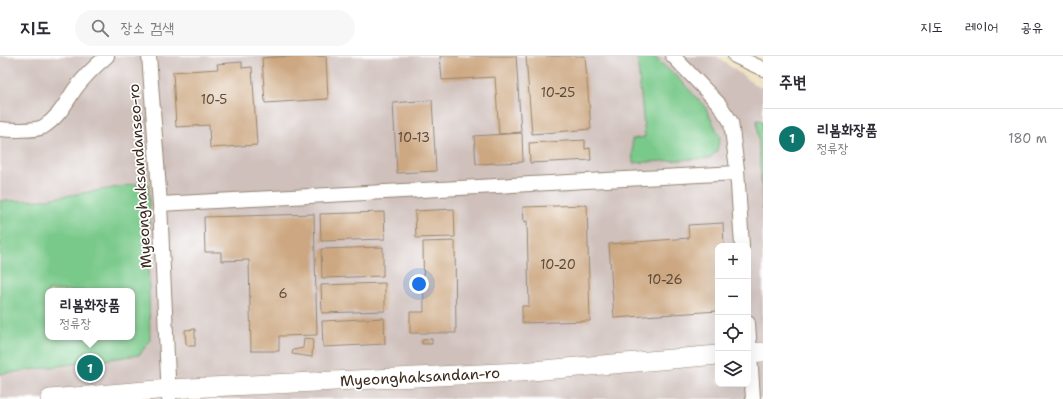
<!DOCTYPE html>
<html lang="ko">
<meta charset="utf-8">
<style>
:root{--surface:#fff;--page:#f7f7f7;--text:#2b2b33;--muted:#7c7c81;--line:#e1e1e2;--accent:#0f766e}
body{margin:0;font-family:"Shantell Sans","Poor Story",sans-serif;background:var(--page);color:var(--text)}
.controls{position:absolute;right:12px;bottom:12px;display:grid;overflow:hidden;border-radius:8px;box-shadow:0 4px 16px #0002}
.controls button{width:36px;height:36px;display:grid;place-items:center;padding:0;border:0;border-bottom:1px solid var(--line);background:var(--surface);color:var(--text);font:20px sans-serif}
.you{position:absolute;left:419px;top:228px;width:14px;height:14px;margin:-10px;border:3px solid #fff;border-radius:50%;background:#1a73e8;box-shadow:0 0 0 6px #1a73e833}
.badge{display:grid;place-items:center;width:26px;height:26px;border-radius:50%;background:var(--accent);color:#fff;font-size:13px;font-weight:700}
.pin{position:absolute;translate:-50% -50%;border:2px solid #fff;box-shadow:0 1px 4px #0006}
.popup{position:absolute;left:45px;top:232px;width:90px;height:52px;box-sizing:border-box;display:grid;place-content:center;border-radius:8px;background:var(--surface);filter:drop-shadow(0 1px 3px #0005);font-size:13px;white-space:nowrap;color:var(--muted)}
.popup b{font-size:15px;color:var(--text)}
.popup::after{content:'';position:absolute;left:50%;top:100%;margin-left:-8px;border:8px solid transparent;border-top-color:var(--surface)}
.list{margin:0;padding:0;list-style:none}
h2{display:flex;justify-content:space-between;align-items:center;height:52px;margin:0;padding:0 16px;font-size:17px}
h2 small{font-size:13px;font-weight:400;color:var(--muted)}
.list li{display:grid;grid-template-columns:26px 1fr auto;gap:12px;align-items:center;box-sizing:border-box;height:60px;padding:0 16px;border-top:1px solid var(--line)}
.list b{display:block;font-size:15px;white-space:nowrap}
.list p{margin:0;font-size:13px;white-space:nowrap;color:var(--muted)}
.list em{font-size:13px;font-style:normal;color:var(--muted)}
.icon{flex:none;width:22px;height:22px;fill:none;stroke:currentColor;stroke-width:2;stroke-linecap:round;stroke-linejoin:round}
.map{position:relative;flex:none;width:763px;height:343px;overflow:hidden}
header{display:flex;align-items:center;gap:24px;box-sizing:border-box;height:56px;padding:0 20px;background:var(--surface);border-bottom:1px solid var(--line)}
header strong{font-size:19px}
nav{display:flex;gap:22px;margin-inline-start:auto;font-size:14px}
.search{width:280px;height:36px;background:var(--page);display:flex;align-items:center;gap:10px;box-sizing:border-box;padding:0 14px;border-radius:22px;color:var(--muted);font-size:15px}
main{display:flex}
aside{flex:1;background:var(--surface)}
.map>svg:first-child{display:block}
.industrial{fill:#cfc0bb;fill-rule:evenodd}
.green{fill:#79c98a;stroke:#5a7a54;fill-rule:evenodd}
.building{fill:#cca781}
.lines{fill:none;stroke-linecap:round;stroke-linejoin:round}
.street-casing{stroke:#958672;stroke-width:16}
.secondary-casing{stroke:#958672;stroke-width:20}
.street{stroke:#fff;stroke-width:14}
.secondary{stroke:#fff;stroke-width:19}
.labels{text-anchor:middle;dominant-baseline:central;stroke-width:3.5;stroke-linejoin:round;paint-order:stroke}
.number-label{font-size:13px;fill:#5f4937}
.street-label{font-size:15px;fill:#3b2a1e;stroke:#fff}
</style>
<header>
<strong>지도</strong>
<div class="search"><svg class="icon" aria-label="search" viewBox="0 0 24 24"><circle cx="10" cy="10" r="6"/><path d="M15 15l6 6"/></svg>장소 검색</div>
<nav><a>지도</a><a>레이어</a><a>공유</a></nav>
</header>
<main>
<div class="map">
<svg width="763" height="343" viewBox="0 0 763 343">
<rect width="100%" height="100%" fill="#fff"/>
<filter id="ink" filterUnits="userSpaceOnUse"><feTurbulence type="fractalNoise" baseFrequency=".025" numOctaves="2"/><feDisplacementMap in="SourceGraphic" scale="8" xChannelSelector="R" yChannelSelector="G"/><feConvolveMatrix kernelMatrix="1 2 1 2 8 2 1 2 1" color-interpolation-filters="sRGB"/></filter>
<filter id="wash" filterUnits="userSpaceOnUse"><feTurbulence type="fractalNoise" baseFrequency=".012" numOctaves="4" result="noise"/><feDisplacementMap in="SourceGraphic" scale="16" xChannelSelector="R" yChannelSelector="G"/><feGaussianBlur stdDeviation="0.9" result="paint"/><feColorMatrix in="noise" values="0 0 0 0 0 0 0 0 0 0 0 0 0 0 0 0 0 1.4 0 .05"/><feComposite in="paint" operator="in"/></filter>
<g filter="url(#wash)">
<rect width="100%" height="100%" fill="#efe3c5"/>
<path class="industrial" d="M0,0H716L758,31L763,32V343H0ZM718,190H748V328H718ZM48,235H132V281H48Z"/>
<g class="green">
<path d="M637,0H653L682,26L705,51L720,81L717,95L710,102L633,107L632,83L645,81Z"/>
<path d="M757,64L763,65V154Z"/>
<path d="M148,126L150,157L148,193L150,285L139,299L0,318V145L41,144ZM48,235H132V281H48Z"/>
</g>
<g id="blocks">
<g class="building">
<path d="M294,0H326L328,43L265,47L262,2Z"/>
<path d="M440,0H516L521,76L499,78L495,21L442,24Z"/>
<path d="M526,0H585L591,73L532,78Z"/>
<path d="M242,6V12L252,11L257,89L210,92L209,69L176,71L173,16L218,13L217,8Z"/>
<path d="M432,44L436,115L397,117L393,47Z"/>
<path d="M522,77L523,106L476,108L474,80Z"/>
<path d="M585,84V93L590,92L591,104L530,107L529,87Z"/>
<path d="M587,149L590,265L522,267V250H529L527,165L524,166L523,151Z"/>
<path d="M454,153L455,181L416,182L415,155Z"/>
<path d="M384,156L385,183L321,185L320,158Z"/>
<path d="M314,158L317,279L279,280V295H251L249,204L221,205V196H205L204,161Z"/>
<path d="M723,167L724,190H718V255L614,262L609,188L689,182L688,169Z"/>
<path d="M455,185L456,277H410V256H424L423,186Z"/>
<path d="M383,191V220L322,222L321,193Z"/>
<path d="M385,227V255L322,257L321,229Z"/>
<path d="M384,262L385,288L323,291L322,265Z"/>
<path d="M195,273V290H188L186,287L185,274Z"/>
<path d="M304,282L313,283L312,301L292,298L293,294L303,292Z"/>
<path d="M432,283V288H422V284Z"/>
</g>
</g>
</g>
<g filter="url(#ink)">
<use href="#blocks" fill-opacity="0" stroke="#958672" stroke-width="1"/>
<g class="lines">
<g class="street-casing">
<g id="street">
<path d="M149,0L160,148L169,343"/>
<path d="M673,0L719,48L731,66L737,113L742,190"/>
<path d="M735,0L763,13"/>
<path d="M0,73C9,74 35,75 43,71C59,61 65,48 75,33C84,21 95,10 107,0"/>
<path d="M160,148L737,117"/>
<path d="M748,267L753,343"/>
</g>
</g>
<g class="secondary-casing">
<g id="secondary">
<path d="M748,297L763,296"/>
<path d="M50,343L169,333L520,316L718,299"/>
</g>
</g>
<use href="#street" class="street"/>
<use href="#secondary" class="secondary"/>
</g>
</g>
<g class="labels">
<g class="number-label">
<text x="558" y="36">10-25</text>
<text x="214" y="43">10-5</text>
<text x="414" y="81">10-13</text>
<text x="558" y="208">10-20</text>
<text x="665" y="223">10-26</text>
<text x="283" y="237">6</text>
</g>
<g class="street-label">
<text transform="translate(140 120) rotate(-94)">Myeonghaksandanseo-ro</text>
<text transform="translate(420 321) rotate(-3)">Myeonghaksandan-ro</text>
</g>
</g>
</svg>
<div class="controls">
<button>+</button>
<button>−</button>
<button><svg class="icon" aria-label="locate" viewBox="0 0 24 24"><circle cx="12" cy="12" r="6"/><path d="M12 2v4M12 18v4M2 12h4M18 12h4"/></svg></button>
<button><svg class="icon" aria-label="layers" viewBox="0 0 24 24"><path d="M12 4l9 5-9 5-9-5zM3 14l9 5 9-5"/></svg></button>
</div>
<div class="you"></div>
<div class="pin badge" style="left:90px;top:312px">1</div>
<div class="popup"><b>리봄화장품</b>정류장</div>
</div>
<aside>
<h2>주변<small></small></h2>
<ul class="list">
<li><span class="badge">1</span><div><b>리봄화장품</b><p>정류장</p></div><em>180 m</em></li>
</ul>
</aside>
</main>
